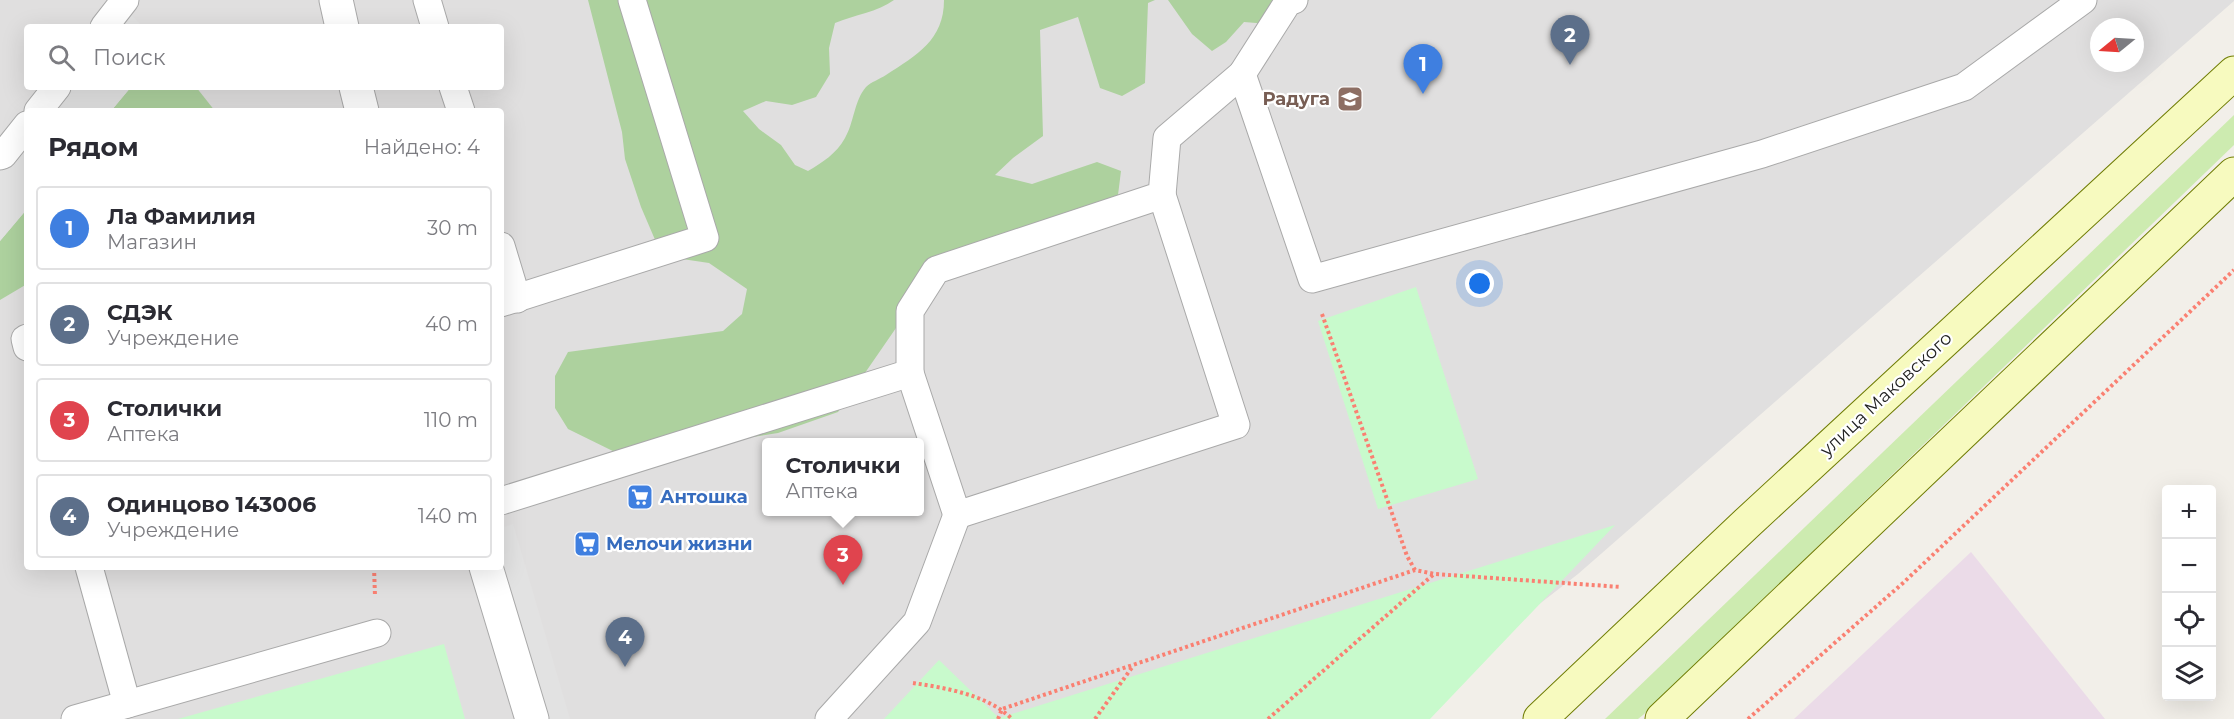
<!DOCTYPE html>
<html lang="ru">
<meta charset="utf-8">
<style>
:root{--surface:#fff;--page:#f2f2f3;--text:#2b2b33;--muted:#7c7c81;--line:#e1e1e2;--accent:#db2777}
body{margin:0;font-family:Montserrat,sans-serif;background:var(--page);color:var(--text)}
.controls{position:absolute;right:18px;bottom:18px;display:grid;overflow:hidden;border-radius:6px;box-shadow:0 6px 24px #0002}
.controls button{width:54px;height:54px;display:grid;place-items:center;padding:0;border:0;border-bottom:2px solid var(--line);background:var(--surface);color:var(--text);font:30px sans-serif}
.compass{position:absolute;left:2090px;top:18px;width:54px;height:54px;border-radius:50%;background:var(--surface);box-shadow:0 6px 24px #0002;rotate:252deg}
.you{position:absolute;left:1480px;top:284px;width:21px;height:21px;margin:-15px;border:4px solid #fff;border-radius:50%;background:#1a73e8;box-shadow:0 0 0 9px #1a73e833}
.badge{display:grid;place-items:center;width:39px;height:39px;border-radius:50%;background:var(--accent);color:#fff;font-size:20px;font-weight:700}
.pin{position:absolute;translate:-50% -50px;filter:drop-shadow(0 2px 3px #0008)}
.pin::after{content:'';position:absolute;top:32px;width:21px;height:18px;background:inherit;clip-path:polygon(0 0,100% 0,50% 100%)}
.popup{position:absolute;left:762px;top:438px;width:162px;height:78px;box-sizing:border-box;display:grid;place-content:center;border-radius:6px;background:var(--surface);filter:drop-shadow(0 2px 4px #0005);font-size:20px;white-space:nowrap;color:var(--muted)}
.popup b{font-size:22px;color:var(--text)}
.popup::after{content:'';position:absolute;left:50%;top:100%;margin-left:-12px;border:12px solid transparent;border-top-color:var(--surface)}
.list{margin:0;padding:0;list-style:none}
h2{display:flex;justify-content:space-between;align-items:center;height:78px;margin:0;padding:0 24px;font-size:26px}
h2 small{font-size:20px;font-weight:400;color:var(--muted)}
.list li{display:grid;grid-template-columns:39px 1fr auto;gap:18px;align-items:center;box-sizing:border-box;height:84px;margin:0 12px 12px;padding:0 12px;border:2px solid var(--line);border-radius:6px}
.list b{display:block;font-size:22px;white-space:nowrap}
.list p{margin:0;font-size:20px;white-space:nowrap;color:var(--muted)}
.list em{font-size:20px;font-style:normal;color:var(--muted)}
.icon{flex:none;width:33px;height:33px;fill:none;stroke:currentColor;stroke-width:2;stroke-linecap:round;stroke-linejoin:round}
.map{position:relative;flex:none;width:2234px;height:719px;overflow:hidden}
.search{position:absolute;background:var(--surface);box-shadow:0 6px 24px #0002;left:24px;top:24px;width:480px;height:66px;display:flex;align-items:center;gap:15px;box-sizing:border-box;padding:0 21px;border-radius:6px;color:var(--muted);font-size:22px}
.panel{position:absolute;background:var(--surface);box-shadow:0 6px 24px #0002;left:24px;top:108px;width:480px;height:462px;border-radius:6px}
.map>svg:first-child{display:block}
.residential{fill:#e0dfdf;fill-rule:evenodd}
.industrial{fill:#ebdbe8}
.grass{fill:#cdebb0}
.forest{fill:#add19e}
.park{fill:#c8facc}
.parking{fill:#e2e2e2}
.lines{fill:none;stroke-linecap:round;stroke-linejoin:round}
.lane-casing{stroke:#a9a9a9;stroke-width:29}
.street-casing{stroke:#a9a9a9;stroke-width:35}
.secondary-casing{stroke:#707d05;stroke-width:35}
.path{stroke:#fa8072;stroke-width:4;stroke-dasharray:3 3;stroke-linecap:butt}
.lane{stroke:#fff;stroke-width:27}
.street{stroke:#fff;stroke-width:33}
.secondary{stroke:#f7fabf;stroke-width:33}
.labels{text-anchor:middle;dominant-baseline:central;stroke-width:4.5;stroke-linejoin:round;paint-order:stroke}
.education-label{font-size:18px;font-weight:bold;fill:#785e54;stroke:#fff;text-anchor:end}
.street-label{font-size:18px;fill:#222;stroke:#fff}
.shop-label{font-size:18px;font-weight:bold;fill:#366cbe;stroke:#fff;text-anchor:start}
</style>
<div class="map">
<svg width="2234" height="719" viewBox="0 0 2234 719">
<rect width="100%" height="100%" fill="#f2efe9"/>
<path class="residential" d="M0,0H2234V1L1578,574L1511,626L1416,719H0ZM27,27H501V87H27ZM2099,27H2135V63H2099ZM27,111H501V567H27ZM766,442H920V512H766Z"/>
<path class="industrial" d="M1971,552L2105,719H1794Z"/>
<path class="grass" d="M2234,115V145L1643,715L1638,719H1605Z"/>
<g class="forest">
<path d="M588,0H894C878,12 854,15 835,23L829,48L830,74L816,97L792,105L766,101L743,111L759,129L781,145L795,165L808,171C823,162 836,154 845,138C854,123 854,101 866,87C871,82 880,79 886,75C917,55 944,40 944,0H1155L1148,3L1145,83L1122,96L1100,88L1078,17L1040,30L1043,136L1013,158L995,175L1032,184L1097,162L1121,171L1118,195L1081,230L919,278L896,328L838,412L778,433L625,457L568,429L555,408V376L568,352L723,331L742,314L747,289L709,263L662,256L641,207L625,159L622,132Z"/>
<path d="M1168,0H1309L1269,24L1244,22L1226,42L1212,51L1192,34Z"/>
<path d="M131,87H196L215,111H111Z"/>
<path d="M27,209V284L0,300V241Z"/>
</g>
<g class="park">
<path d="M1416,287L1478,479L1378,509L1318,321Z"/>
<path d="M1615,525L1430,719H884L939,660L999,718Z"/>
<path d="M444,644L465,719H178Z"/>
</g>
<g class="parking">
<path d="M122,5L143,27H104Z"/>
<path d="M57,87H131L111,111H38Z"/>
<path d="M27,125V209L0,241V156Z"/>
<path d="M513,524L570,719H549L501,555V528Z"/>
</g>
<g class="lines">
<g class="lane-casing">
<g id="lane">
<path d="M427,0L435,27"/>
<path d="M104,27L125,0"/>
<path d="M1242,74L1312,279L1762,154L1964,87L2083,0"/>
<path d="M453,87L461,111"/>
<path d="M38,111L57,87"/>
<path d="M0,156L3,155L27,125"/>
<path d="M501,246L517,299"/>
<path d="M501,303L705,238L632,0"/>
<path d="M27,338L25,339L27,347"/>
<path d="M910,373L957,515L1236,425L1162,195"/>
<path d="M501,501L910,373V311L936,270L1162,195L1167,138L1242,74L1288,2L1294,0"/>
<path d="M89,567L127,704"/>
<path d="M75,719L377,633"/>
<path d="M829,719L917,622L957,515"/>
</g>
</g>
<g class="street-casing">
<g id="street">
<path d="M336,0L342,27"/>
<path d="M356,87L362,111"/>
<path d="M486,567L532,719"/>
</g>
</g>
<g class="secondary-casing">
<g id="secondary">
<path d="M1540,719L1747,523L2234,73"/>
<path d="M1662,719L2234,174"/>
</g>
</g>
<g class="path">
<path d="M1322,314L1407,556L1415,570"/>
<path d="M374,567L375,596"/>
<path d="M913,683C946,688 988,695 1012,719"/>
<path d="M998,719L1002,709L1415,570L1435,574L1621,587"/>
<path d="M1095,719L1133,666"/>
<path d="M1268,719L1434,574"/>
<path d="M1748,719L1903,583L2234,270"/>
</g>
<use href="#lane" class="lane"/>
<use href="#street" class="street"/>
<use href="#secondary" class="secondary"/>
</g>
<defs>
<g id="school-square" transform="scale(1.35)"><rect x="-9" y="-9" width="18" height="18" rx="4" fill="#8d6e63" stroke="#fff"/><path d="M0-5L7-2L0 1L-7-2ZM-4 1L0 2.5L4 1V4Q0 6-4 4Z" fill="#fff"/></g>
<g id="supermarket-square" transform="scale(1.35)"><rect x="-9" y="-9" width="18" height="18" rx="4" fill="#3f7fe0" stroke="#fff"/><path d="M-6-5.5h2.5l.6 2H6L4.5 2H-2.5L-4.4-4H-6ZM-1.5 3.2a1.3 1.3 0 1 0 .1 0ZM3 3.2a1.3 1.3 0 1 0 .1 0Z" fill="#fff"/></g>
</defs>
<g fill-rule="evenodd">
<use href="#school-square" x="1350" y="99"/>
<use href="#supermarket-square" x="640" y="497"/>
<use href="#supermarket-square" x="587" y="544"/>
</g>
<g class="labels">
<g class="education-label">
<text x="1330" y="99">Радуга</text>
</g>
<g class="street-label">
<text transform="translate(1886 394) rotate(-43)">улица Маковского</text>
</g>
<g class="shop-label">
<text x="660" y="497">Антошка</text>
<text x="606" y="544">Мелочи жизни</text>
</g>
</g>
</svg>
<div class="controls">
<button>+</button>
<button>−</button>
<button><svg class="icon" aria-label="locate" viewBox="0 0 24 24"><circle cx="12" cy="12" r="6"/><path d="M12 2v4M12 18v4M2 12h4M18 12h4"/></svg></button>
<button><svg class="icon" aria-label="layers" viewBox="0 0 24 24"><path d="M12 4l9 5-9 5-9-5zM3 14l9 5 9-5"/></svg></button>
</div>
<svg class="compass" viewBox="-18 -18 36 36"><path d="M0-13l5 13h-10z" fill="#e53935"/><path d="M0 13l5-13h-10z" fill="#7c7c81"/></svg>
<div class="you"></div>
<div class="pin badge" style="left:1423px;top:94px;background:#3f7fe0">1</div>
<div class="pin badge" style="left:1570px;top:65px;background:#5c6f8a">2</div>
<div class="pin badge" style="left:843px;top:585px;background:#e0444e">3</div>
<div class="popup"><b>Столички</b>Аптека</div>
<div class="pin badge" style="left:625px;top:667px;background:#5c6f8a">4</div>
<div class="search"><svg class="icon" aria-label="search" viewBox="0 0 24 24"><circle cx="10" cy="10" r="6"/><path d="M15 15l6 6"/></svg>Поиск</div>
<section class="panel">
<h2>Рядом<small>Найдено: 4</small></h2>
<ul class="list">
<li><span class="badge" style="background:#3f7fe0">1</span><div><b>Ла Фамилия</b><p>Магазин</p></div><em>30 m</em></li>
<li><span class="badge" style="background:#5c6f8a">2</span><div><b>СДЭК</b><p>Учреждение</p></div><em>40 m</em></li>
<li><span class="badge" style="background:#e0444e">3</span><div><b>Столички</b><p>Аптека</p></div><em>110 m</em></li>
<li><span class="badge" style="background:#5c6f8a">4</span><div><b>Одинцово 143006</b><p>Учреждение</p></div><em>140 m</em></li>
</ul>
</section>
</div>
